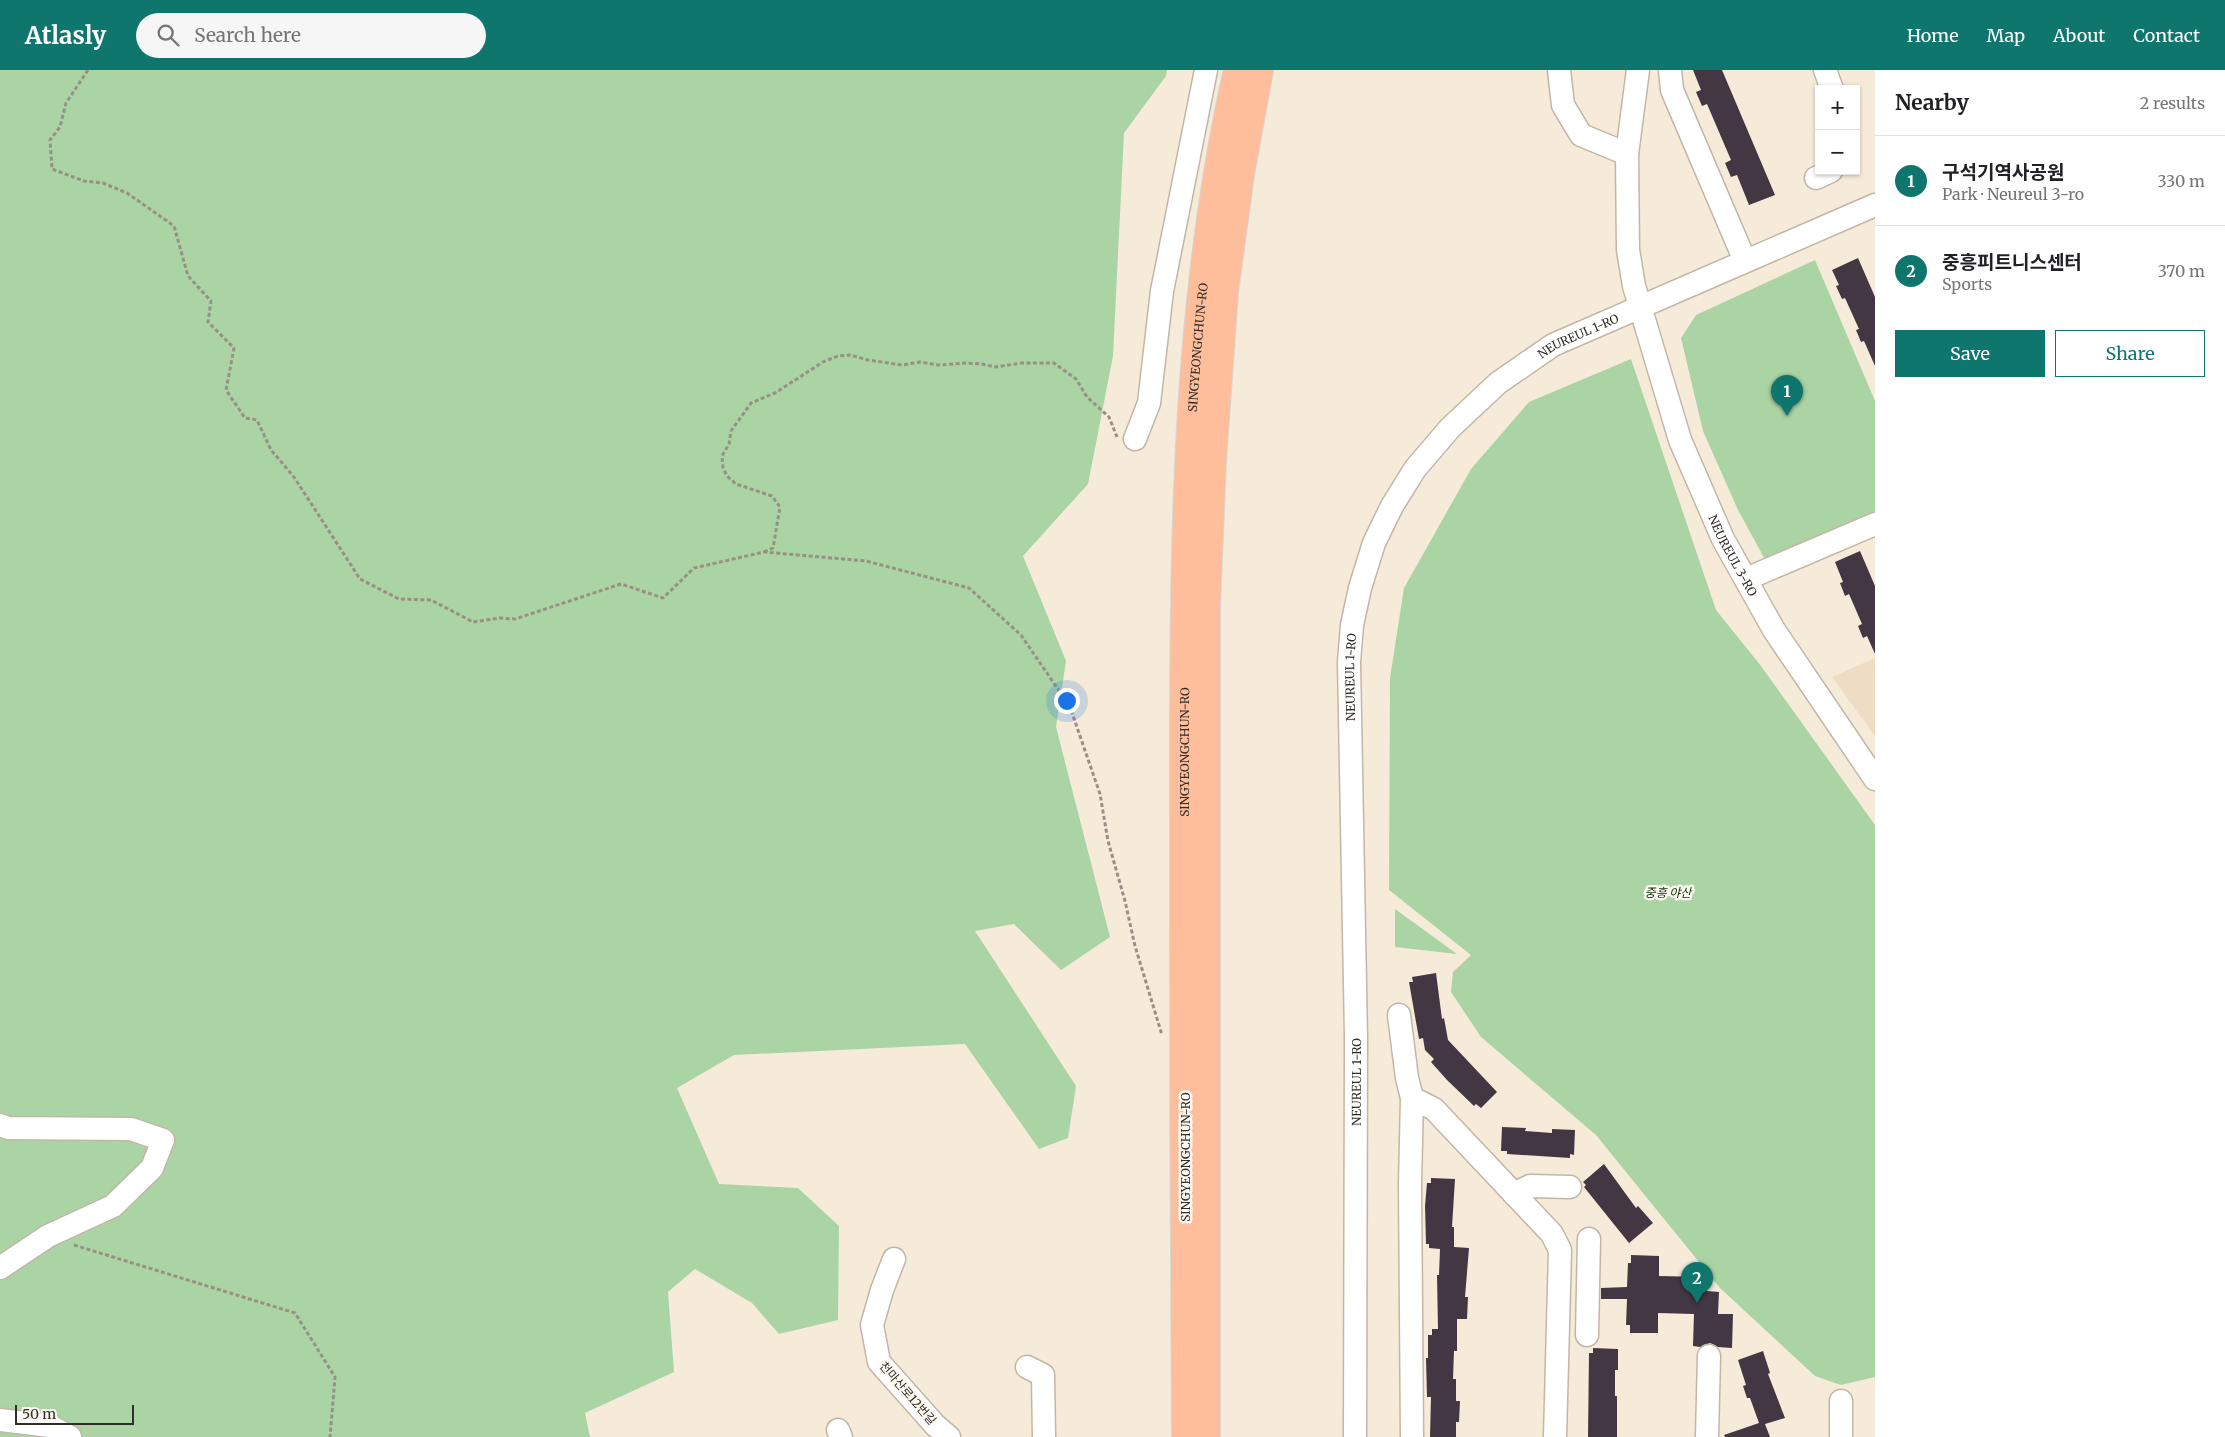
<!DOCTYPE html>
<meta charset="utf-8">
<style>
:root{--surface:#fff;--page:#f6f6f6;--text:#202124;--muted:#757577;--line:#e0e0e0;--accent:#0f766e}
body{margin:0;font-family:Merriweather,"Noto Sans KR",serif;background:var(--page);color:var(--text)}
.controls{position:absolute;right:15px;top:15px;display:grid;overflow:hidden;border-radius:0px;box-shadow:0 1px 4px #0004}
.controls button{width:45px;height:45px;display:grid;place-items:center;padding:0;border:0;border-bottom:1px solid var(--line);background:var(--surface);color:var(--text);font:25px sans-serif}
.scale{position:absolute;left:15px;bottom:12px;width:119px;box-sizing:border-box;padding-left:5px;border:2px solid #322d27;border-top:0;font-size:14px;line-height:18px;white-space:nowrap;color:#322d27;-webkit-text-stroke:4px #fdf8f1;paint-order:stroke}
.you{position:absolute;left:1066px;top:630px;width:18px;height:18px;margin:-12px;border:4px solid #fff;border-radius:50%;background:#1a73e8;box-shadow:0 0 0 8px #1a73e833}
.badge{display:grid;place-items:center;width:32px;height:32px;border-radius:50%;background:var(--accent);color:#fff;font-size:16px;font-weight:700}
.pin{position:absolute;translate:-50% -41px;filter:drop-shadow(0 1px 2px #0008)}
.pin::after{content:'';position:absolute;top:26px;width:18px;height:15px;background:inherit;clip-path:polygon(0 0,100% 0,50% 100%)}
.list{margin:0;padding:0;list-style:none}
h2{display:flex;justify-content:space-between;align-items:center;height:65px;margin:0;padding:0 20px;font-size:21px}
h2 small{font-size:16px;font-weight:400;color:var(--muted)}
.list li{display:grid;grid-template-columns:32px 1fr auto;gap:15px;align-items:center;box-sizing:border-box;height:90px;padding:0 20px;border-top:1px solid var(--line)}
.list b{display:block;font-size:19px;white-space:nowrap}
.list p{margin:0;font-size:16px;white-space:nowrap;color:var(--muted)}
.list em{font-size:16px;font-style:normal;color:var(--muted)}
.actions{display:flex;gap:10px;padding:15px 20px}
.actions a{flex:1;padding:11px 0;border:1px solid var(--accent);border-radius:0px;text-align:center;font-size:18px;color:var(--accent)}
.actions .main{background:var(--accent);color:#fff}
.icon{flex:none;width:28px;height:28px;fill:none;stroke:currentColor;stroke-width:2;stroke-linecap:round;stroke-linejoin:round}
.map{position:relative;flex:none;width:1875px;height:1367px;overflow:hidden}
header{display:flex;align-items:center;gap:30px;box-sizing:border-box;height:70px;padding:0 25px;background:var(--accent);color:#fff}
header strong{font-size:24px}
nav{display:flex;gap:28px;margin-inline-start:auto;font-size:18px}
.search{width:350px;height:45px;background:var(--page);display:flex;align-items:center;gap:12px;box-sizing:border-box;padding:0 18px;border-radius:28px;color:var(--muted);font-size:19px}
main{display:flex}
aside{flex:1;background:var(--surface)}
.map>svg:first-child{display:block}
.built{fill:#eeddc5}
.green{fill:#abd4a4}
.building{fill:#423743}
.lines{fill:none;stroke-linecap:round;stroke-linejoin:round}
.minor-casing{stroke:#c2b7a6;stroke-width:25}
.highway-casing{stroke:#d6d5d4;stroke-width:30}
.path{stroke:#999085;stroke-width:3;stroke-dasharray:4 2.5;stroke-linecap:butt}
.minor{stroke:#fff;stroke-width:22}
.highway{stroke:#febe9c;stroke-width:28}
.labels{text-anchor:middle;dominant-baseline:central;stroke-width:5;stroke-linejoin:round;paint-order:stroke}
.street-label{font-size:12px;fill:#322d27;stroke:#fdf8f1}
.park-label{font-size:12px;font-style:italic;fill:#083301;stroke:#fdf8f1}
</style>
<header>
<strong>Atlasly</strong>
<div class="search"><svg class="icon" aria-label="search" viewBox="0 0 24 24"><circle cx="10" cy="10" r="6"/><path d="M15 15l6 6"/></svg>Search here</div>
<nav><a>Home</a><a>Map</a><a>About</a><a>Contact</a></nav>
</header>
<main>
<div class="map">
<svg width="1875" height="1367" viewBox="0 0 1875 1367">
<rect width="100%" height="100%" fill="#f6ead9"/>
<path class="built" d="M1875,588V666L1832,607Z"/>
<g class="green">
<path d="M0,0H1167L1166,6L1124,63L1113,286L1088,414L1023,486L1066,591L1056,657L1110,867L1061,900L1014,854L975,861L1076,1016L1068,1068L1039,1079L965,974L734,985L677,1018L719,1114L798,1118L839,1156L838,1250L779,1264L752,1233L695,1199L668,1222L674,1302L585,1343L590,1367H0Z"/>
<path d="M1815,190L1875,331V461L1774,506L1738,440L1703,361L1681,268L1696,245Z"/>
<path d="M1631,289L1716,540L1761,596L1875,755V1307L1841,1315L1815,1306L1720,1218L1596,1065L1481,967L1451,922L1453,902L1471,885L1389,820L1390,608L1404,518L1471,399L1529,332Z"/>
<path d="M1395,839L1457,884L1395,877Z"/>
</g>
<g class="building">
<path d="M1693,0H1722L1775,125L1749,135L1737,105L1731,107L1725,93L1731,90L1707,34L1702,36L1696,22L1701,20Z"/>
<path d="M1858,188L1875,227V296L1864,271L1861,272L1856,260L1859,259L1845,228L1842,229L1836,216L1839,215L1832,200Z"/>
<path d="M1860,481L1875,516V584L1867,566L1863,568L1858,556L1862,554L1849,524L1845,526L1840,513L1843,512L1835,492Z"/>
<path d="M1436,903L1442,949L1444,948L1448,970L1497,1022L1481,1038L1476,1034L1474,1036L1447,1010L1431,992L1434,989L1425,980L1423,968L1419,969L1409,912H1413L1412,907Z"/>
<path d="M1502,1057L1526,1058L1525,1061L1552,1063V1059L1575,1060L1574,1085L1570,1084V1088L1507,1084V1081H1501Z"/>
<path d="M1604,1094L1636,1138L1638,1136L1653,1153L1629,1173L1584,1117L1586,1115L1583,1112Z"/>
<path d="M1431,1108L1455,1109L1452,1157H1454V1177L1469,1178L1465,1227H1468L1467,1249H1457V1281H1454L1453,1309H1456V1331H1460L1459,1352H1456V1367H1430L1431,1327H1427L1426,1288H1428V1265H1432V1259H1438L1437,1205H1439L1440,1179L1429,1178V1174H1426L1425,1136L1427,1113H1431Z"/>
<path d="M1631,1185L1659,1186V1206L1707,1207V1221L1719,1222L1718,1244H1733L1732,1278L1718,1277L1710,1273L1700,1277L1693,1276L1694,1244L1658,1243V1263H1630V1255H1626L1627,1229H1601V1218L1627,1217L1628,1193H1631Z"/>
<path d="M1593,1278L1618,1279V1300H1615V1326H1617V1367H1588L1589,1283H1593Z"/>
<path d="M1763,1281L1770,1303L1768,1304L1785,1348L1765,1354L1770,1367H1725L1724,1365L1759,1353L1750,1328H1747L1743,1316L1746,1315L1738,1290Z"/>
</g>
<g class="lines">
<g class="minor-casing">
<g id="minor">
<path d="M1559,0L1563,35L1581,65L1627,84"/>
<path id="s1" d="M1638,0L1627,84L1628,180L1634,216L1680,370L1723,469L1774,560L1875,709"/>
<path d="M1670,0L1672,20L1745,191"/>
<path d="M1825,0L1832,19"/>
<path d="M1816,108L1831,101"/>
<path d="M1135,369L1149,333L1162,221L1206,0"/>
<path d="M1746,509L1875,454"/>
<path d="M1399,945L1407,1008L1412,1028L1410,1114L1412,1367"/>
<path d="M1412,1028L1434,1039L1552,1164L1560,1180L1555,1367"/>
<path d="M0,1055L8,1058L131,1059L163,1070L152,1098L113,1136L48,1166L0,1198"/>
<path d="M1514,1124L1530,1116L1570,1117"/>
<path d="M894,1189L882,1220L872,1255L879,1292L935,1355L949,1367"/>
<path d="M1587,1265L1589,1169"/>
<path d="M1027,1297L1043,1305L1044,1367"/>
<path d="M0,1350L50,1356L70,1367"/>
<path d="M838,1360L841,1367"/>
<path id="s2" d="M1355,1367L1356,968L1349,592L1352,555L1360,518L1374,473L1392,436L1415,399L1450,358L1498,313L1553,275L1875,135"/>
<path d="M1707,1367L1709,1286"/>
<path d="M1841,1367V1331"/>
</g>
</g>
<g class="highway-casing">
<g id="highway">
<path id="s3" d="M1186,1367C1184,1153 1184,940 1184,726C1184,484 1184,238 1238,0"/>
<path d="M1206,1367V534L1212,390L1224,222L1240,104L1259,0"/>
</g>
</g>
<g class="path">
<path d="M88,0L66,33L60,57L50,70L52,99L84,111L103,113L127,123L174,156L188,206L211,231L208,252L234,278L226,320L245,348L257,350L271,380L294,407L360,509L399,529L431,530L473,552L500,548L515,549L621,514L663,528L694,498L764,482L866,491L969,518L1021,565L1070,637L1100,724L1108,771L1125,831L1135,876L1162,965"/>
<path d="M764,482L773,478L780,437L772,426L736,414L727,406L723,398L722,386L729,374L731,361L751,333L775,323L823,292L838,286L850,285L868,290L902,295L920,292L938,295L966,293L982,294L995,297L1022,293H1054L1076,309L1087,327L1109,347L1117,367"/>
<path d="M74,1175L295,1243L335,1307L330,1367"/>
</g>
<use href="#minor" class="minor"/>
<use href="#highway" class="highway"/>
</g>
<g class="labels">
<g class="street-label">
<text stroke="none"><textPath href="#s2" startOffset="1195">NEUREUL 1-RO</textPath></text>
<text stroke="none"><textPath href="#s3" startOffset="1090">SINGYEONGCHUN-RO</textPath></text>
<text stroke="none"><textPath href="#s1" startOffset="505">NEUREUL 3-RO</textPath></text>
<text stroke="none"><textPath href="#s2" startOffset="760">NEUREUL 1-RO</textPath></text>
<text stroke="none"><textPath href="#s3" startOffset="685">SINGYEONGCHUN-RO</textPath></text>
<text stroke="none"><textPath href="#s2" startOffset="355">NEUREUL 1-RO</textPath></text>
<text transform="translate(1185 1087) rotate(-90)">SINGYEONGCHUN-RO</text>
<text transform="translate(908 1323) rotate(49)">천마산로12번길</text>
</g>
<g class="park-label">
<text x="1668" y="822">중흥 야산</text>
</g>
</g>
</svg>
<div class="controls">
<button>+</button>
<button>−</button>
</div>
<div class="scale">50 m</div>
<div class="you"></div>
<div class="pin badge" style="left:1787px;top:346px">1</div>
<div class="pin badge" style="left:1697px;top:1233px">2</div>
</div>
<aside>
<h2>Nearby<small>2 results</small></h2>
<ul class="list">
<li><span class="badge">1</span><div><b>구석기역사공원</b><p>Park · Neureul 3-ro</p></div><em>330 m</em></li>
<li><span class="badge">2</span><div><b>중흥피트니스센터</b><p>Sports</p></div><em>370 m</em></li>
</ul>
<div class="actions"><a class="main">Save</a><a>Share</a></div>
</aside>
</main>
